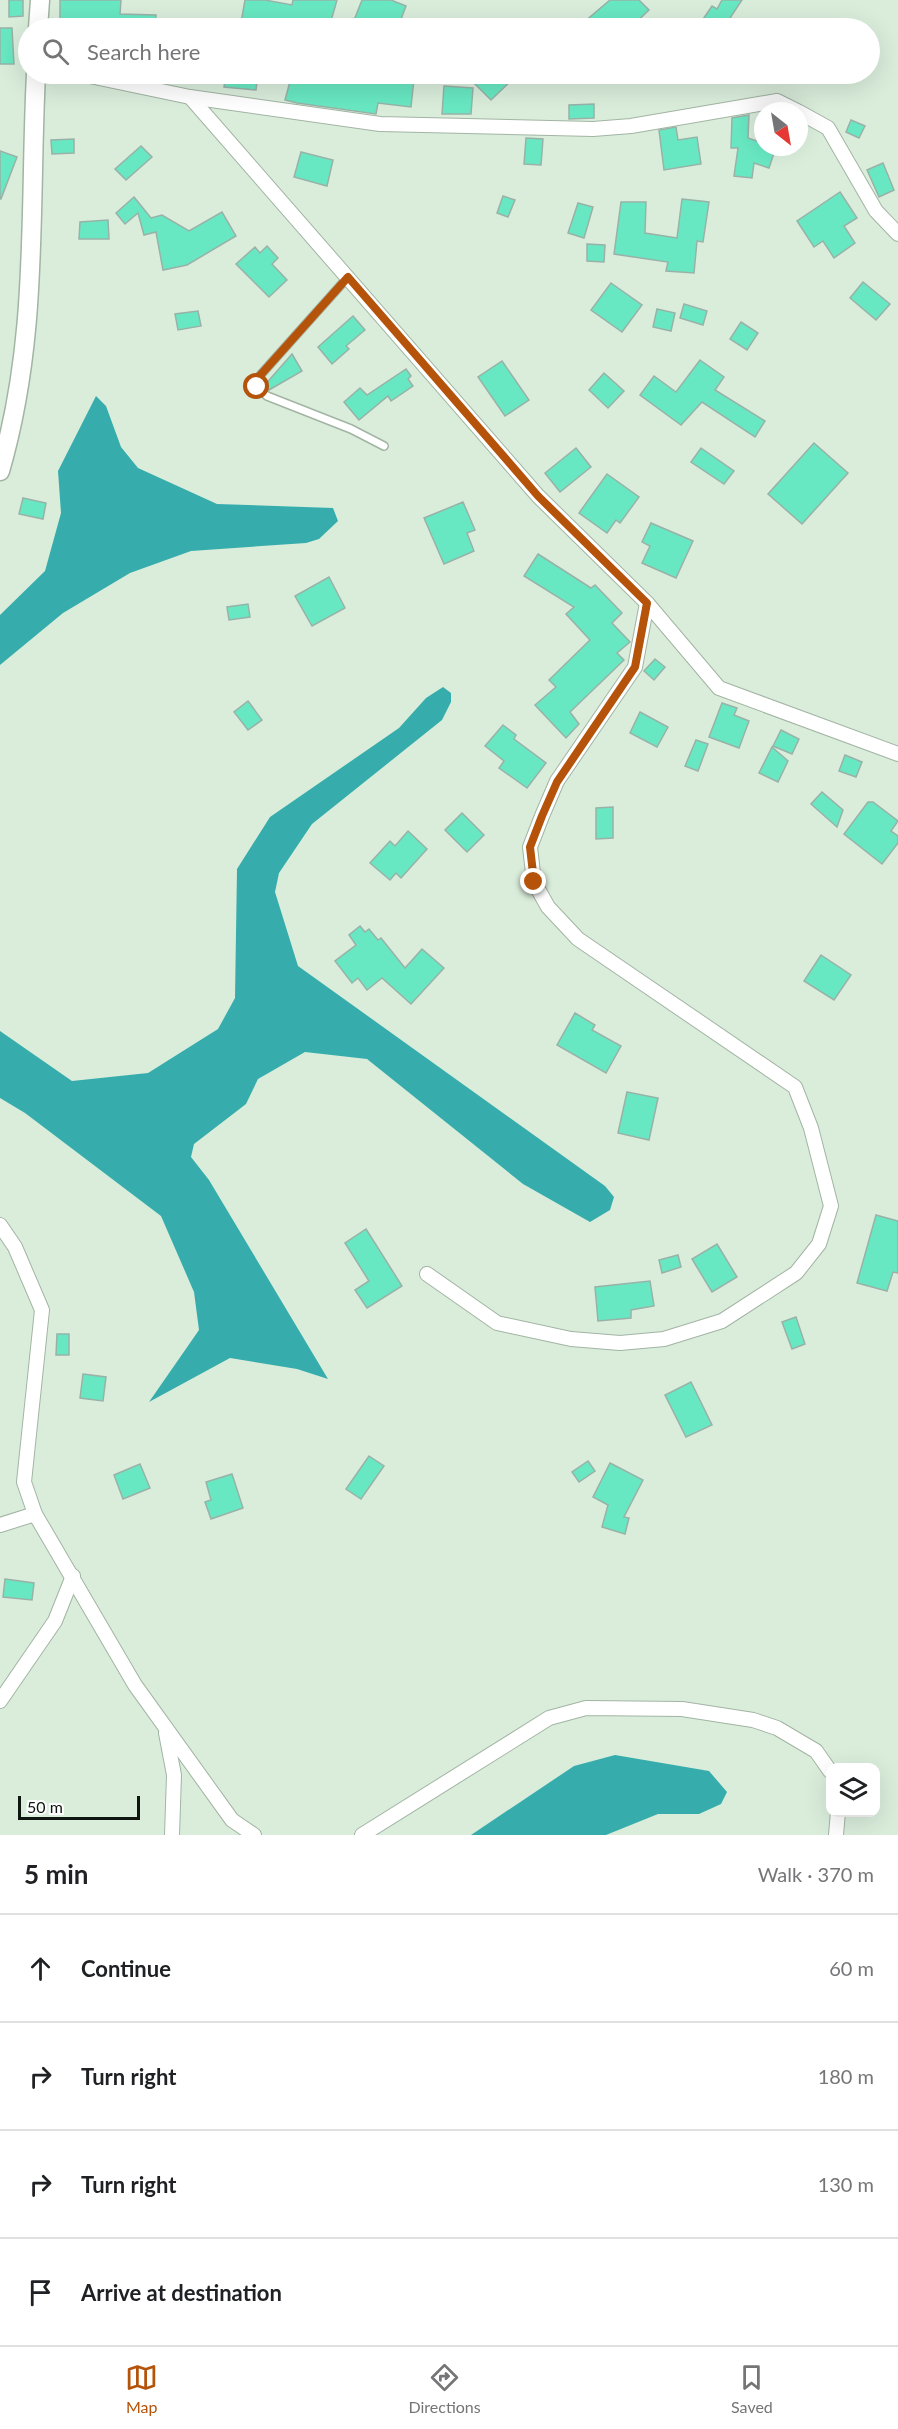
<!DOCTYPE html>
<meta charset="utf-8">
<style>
:root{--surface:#fff;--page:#f6f6f6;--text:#202124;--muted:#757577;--line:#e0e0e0;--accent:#b45309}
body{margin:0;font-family:Lato,sans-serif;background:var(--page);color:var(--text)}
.controls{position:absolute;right:18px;bottom:18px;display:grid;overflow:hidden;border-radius:12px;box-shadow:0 6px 24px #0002}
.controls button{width:54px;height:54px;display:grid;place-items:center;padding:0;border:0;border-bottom:2px solid var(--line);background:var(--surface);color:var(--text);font:30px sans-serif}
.compass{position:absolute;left:754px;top:102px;width:54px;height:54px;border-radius:50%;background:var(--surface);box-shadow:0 6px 24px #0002;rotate:149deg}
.scale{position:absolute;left:18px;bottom:15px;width:122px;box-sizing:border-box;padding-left:6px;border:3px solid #0f1610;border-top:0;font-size:16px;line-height:21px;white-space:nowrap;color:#0f1610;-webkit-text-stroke:4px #fff;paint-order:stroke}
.stop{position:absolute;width:18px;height:18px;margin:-14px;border:4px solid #b45309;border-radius:50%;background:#fff}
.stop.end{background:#b45309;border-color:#fff;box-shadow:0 2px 6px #0008}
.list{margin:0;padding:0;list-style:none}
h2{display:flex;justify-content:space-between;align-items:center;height:78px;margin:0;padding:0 24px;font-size:26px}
h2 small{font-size:20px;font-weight:400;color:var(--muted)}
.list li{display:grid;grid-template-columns:39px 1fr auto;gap:18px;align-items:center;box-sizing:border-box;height:108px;padding:0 24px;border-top:2px solid var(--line)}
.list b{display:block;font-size:22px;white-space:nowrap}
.list em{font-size:20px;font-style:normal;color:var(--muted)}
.icon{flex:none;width:33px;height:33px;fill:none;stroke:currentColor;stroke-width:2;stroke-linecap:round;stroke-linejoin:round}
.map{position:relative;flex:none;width:898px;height:1835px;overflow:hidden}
.search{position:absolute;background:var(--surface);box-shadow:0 6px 24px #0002;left:18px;right:18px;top:18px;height:66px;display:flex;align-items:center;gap:15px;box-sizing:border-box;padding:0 21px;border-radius:33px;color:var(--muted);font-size:22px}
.sheet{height:510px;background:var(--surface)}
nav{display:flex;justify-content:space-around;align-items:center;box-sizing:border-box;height:84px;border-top:2px solid var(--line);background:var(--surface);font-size:16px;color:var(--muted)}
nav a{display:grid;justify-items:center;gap:3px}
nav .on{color:var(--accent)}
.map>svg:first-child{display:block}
.water{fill:#36adac}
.building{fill:#68e8c2;stroke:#98b2a8;stroke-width:1.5}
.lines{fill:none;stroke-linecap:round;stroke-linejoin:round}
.service-casing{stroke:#a2b4a3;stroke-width:10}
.minor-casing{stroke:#a2b4a3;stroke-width:16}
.tertiary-casing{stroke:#a2b4a3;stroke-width:21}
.service{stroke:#fff;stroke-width:7}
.minor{stroke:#fff;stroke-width:14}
.tertiary{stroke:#fff;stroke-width:18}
.route{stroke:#b45309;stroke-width:8}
</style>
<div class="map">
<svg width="898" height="1835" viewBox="0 0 898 1835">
<rect width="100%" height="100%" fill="#daeddb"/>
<g class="water">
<path d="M96,396L106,406L121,447L138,468L217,504L333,508L338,521L319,539L306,543L191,551L130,573L63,613L0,665V615L45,571L61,513L58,471Z"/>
<path d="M443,687L451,693V702L442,720L312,824L279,873L275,892L298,966L605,1186L614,1197L610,1210L590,1222L523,1184L367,1059L305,1052L258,1079L246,1104L194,1144L191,1157L209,1180L328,1379L297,1369L230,1358L149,1402L199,1330L194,1292L161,1216L25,1113L0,1098V1031L72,1081L148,1073L218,1029L235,998L237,869L270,817L399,728L426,698Z"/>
<path d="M615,1755L709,1771L727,1792L721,1804L699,1814H658L606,1835H471L574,1766Z"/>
</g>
<g class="building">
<path d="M9,0H23V16L9,17Z"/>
<path d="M60,0H121L120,14L156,15L155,28H60Z"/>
<path d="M245,0H265L292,5L293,0H337L329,28H240Z"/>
<path d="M362,0H391L406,6L398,27L387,23L384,28H351Z"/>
<path d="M610,0H639L649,10L630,28H577Z"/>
<path d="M722,0H742L730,18L748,28H697L712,6L717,9Z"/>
<path d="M0,28H12L14,64H0Z"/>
<path d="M226,74H258L256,90L224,87Z"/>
<path d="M292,74H317L316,78L329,82L333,74H382V76L414,79L411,107L378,103L376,114L297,103L285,100Z"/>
<path d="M482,74H518L491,100L473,82Z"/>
<path d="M444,86L473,88L471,114H442Z"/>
<path d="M594,104V118L569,119V105Z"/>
<path d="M749,115L748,138L763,143V147H776L769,168L754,163L752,178L734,176L738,148H731L732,118Z"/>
<path d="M851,120L865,126L859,138L846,132Z"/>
<path d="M676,127L678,140L697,137L701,164L664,170L659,130Z"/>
<path d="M526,138L543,139L541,165L524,164Z"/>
<path d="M74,139V153L52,154L51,140Z"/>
<path d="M141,146L152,157L126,180L115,169Z"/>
<path d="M0,151L17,157L1,199H0Z"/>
<path d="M301,152L333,160L327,186L294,177Z"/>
<path d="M883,163L894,190L879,197L867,170Z"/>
<path d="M840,192L857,218L844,226L855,243L834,258L823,241L814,247L797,221Z"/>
<path d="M503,196L515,200L508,217L497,213Z"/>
<path d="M134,197L151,218L162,215L189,231L222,212L236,236L187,265L163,270L156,232L144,235L138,213L125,224L116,213Z"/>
<path d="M682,199L709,202L703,242L697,241L694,273L666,271L668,262L614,254L621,202H646L645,233L677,238Z"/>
<path d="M578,203L593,207L584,238L568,233Z"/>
<path d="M108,220L109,239H79L80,222Z"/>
<path d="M587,244L605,245L604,262L587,261Z"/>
<path d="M267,246L278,258L272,264L287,280L269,297L236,264L255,247L260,253Z"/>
<path d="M863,282L890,304L876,320L850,298Z"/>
<path d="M611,283L642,305L622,332L591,310Z"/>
<path d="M684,304L707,311L703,325L680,318Z"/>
<path d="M657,309L675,313L671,331L653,327Z"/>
<path d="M198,311L201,326L178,330L175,314Z"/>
<path d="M353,316L365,330L346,346L349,349L332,364L318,347Z"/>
<path d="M741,322L758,333L747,350L730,339Z"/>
<path d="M292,354L302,371L269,390L264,386Z"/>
<path d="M700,360L724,377L715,390L765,421L755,437L702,402L681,425L640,395L654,376L676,392Z"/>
<path d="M502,361L529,400L505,416L478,377Z"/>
<path d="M406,369L411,376L408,379L413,386L391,401L388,396L359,420L344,402L360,388L367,395Z"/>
<path d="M604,373L624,391L608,408L589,390Z"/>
<path d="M814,443L848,473L802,524L768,494Z"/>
<path d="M576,448L591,467L560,492L545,473Z"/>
<path d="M701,448L734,471L724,484L691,462Z"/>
<path d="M607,474L639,497L620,523L616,520L607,533L579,513Z"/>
<path d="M23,498L46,503L43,519L19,514Z"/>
<path d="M463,502L475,530L467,533L474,551L444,564L424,518Z"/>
<path d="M651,523L693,541L676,578L642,563L650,546L642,542Z"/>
<path d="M538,554L591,588L595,585L622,613L612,623L630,642L617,653L624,660L570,712L579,724L566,738L535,705L556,687L549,680L590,640L566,614L574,607L524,576Z"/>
<path d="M329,577L345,608L312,626L295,596Z"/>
<path d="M248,604L250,617L229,620L227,607Z"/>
<path d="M655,659L665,667L654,680L644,671Z"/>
<path d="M248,701L262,720L248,730L234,712Z"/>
<path d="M722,703L737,708L734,715L749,721L739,748L709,737Z"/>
<path d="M640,712L668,727L657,747L630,733Z"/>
<path d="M503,725L516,735L514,739L546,763L527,788L499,768L504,761L485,746Z"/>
<path d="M781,730L799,739L792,754L773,746Z"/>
<path d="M696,740L708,744L698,771L685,766Z"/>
<path d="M772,747L788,761L778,782L759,773Z"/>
<path d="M845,755L862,762L856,777L839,771Z"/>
<path d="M822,792L843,810L837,827L811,804Z"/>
<path d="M868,802H873L898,821L891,831L898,836V843L882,864L844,834Z"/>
<path d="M613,807V838L596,839V808Z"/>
<path d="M462,813L484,835L467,852L445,830Z"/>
<path d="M408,831L427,849L401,878L396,873L390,880L370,863L390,841L395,846Z"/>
<path d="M360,926L365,932L369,929L378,940L381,938L405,968L422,949L444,968L411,1004L382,978L367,990L358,978L352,983L335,961L356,945L349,935Z"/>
<path d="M821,955L851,975L834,1000L804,981Z"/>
<path d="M575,1013L595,1025L592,1030L621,1046L606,1073L557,1045Z"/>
<path d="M627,1092L658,1098L649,1140L618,1133Z"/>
<path d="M876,1215L898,1221V1273L893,1272L887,1291L857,1283Z"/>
<path d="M366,1229L402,1286L367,1308L355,1290L369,1281L345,1243Z"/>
<path d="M717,1244L737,1277L712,1292L692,1259Z"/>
<path d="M678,1255L681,1267L662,1273L659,1260Z"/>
<path d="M650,1281L654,1306L631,1310V1318L598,1321L595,1287Z"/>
<path d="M796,1317L805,1344L792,1349L782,1322Z"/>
<path d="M57,1334H69V1355H56Z"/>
<path d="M83,1374L106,1377L103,1401L80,1398Z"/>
<path d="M691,1382L712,1425L686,1437L665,1395Z"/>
<path d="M369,1456L384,1466L361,1499L346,1489Z"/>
<path d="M588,1461L595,1471L579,1482L572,1472Z"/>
<path d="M610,1463L643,1480L624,1517L629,1518L625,1534L602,1527L608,1505L593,1497Z"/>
<path d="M140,1464L150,1488L123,1499L114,1475Z"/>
<path d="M232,1474L243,1508L211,1519L205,1502L211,1500L206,1482Z"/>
<path d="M5,1579L34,1583L32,1600L3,1597Z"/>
</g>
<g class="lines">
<g class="service-casing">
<path id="service" d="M348,277L256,380L257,387L267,396L351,429L384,446"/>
</g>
<g class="minor-casing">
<g id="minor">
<path d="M80,74L190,97L380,124L593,129L631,126L777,101L797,111"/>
<path d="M190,97L538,496L647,603L719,688L898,754"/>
<path d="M799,112L828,128L876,211L898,234"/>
<path d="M0,1225L15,1247L42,1310L24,1482L35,1514L135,1685L232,1820L254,1835"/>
<path d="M427,1274L497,1323L571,1339L620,1343L664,1339L722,1321L796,1273L819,1244L831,1206L811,1128L795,1087L578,939L548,907L534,882L530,847L542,816L557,781L635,667L647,603"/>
<path d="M0,1525L35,1514"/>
<path d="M0,1701L55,1621L73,1576"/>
<path d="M166,1733L174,1775L172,1835"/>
<path d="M362,1835L549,1718L586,1708L682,1709L753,1720L777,1728L816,1751L830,1771"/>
<path d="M836,1835L838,1812"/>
</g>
</g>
<g class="tertiary-casing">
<g id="tertiary">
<path d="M38,28L40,0"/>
<path d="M0,471C39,337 29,210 36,74"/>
</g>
</g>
<use href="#service" class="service"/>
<use href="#minor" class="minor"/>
<use href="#tertiary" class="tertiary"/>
</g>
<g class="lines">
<path class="route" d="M257,387L256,380L348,277L538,496L647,603L635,667L557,782L542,816L530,847L534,882"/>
</g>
</svg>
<div class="controls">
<button><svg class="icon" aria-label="layers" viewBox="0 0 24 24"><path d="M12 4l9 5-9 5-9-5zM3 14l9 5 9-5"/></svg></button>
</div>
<svg class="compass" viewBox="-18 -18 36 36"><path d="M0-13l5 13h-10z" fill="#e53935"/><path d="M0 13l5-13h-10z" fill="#757577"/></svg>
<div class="scale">50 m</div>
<div class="stop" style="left:257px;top:387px"></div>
<div class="stop end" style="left:534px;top:882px"></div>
<div class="search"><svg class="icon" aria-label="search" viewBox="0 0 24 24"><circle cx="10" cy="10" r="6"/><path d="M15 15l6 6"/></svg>Search here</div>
</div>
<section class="sheet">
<h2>5 min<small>Walk · 370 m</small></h2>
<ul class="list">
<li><svg class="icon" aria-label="ahead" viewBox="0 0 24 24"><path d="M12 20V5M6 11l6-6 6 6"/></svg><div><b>Continue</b></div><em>60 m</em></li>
<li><svg class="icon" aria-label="right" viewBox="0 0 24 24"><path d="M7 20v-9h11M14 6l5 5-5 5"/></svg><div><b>Turn right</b></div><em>180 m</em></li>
<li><svg class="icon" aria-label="right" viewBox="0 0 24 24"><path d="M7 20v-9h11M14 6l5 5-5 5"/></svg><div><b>Turn right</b></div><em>130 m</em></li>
<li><svg class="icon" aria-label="arrive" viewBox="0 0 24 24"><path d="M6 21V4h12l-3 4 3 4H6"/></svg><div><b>Arrive at destination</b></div></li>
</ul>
</section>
<nav>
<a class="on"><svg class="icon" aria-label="map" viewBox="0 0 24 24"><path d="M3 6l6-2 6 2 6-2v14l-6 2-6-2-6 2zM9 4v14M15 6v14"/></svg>Map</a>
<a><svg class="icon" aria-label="directions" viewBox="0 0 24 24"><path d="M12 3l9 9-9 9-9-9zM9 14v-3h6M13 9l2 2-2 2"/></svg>Directions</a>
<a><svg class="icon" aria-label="saved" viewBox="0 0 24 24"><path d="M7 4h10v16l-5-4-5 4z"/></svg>Saved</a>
</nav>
